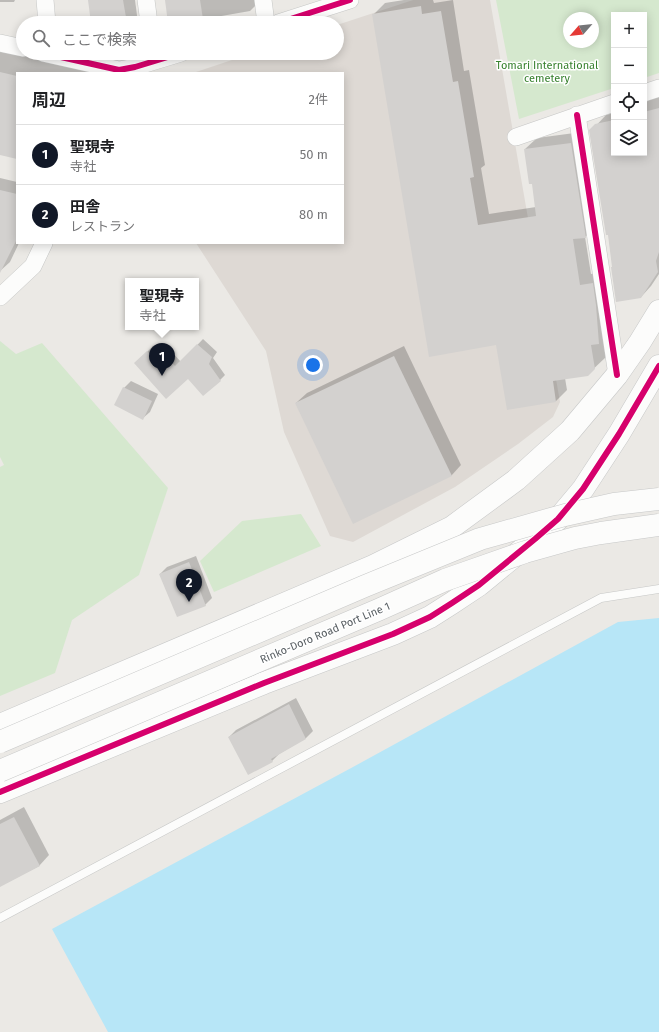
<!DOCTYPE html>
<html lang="ja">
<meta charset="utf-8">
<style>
:root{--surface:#fff;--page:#f2f2f2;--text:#202124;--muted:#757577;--line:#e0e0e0;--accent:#111827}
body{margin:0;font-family:"Fira Sans","Noto Sans JP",sans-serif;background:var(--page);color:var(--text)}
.controls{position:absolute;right:12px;top:12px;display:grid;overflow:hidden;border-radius:0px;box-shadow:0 2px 10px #0003}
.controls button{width:36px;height:36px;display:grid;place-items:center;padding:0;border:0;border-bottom:1px solid var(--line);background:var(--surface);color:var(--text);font:20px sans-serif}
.compass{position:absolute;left:563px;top:12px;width:36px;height:36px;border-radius:50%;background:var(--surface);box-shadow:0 2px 10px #0003;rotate:242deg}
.you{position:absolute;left:313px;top:365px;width:14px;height:14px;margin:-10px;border:3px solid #fff;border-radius:50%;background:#1a73e8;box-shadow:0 0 0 6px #1a73e833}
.badge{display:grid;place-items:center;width:26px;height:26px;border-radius:50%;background:var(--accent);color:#fff;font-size:13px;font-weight:700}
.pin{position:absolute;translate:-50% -33px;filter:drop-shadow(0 1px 2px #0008)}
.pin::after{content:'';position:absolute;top:21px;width:14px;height:12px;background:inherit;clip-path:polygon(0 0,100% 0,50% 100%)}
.popup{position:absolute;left:125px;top:278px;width:74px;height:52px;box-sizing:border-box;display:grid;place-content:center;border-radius:0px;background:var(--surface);filter:drop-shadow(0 1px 3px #0005);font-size:13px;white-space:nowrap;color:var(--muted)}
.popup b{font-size:15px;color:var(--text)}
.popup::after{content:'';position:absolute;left:50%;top:100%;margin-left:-8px;border:8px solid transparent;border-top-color:var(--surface)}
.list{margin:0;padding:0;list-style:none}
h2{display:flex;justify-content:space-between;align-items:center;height:52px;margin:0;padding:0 16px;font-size:17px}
h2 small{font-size:13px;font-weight:400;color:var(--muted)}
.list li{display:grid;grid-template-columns:26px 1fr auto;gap:12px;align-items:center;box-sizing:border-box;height:60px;padding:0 16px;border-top:1px solid var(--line)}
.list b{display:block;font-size:15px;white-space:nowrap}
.list p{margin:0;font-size:13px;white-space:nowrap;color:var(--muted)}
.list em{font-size:13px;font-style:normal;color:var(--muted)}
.icon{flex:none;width:22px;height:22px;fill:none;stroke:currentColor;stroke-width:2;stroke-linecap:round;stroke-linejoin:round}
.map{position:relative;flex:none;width:659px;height:1032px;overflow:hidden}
.search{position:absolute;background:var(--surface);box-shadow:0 2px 10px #0003;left:16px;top:16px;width:328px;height:44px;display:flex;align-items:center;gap:10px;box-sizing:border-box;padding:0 14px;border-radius:22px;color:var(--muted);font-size:15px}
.panel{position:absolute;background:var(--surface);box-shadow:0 2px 10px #0003;left:16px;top:72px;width:328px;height:172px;border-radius:0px}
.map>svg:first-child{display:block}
.education{fill:#ded9d4}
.green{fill:#d5e8ce;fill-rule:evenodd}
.water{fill:#b7e6f7}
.shadow{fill:#0003}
.building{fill:#d3d1cf}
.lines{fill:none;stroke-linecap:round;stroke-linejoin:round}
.lane-casing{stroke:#c6c7c6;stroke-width:9}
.street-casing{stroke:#c6c7c6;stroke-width:18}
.secondary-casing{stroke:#c7c8c8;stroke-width:23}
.lane{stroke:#fcfcfb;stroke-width:8}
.street{stroke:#fcfcfb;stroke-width:17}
.secondary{stroke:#fcfcfb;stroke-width:22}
.secondary-bridge-casing{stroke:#c7c8c8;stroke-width:23;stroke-linecap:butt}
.secondary-bridge{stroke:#fcfcfb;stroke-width:22}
.cycleway-casing{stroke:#fff;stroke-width:8}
.cycleway{stroke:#d6006c;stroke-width:6}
.labels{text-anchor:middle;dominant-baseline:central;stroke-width:3;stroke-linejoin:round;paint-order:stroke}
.park-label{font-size:11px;fill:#37812e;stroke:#fff}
.street-label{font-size:11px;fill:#5a6064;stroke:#fff}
</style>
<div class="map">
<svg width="659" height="1032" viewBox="0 0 659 1032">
<rect width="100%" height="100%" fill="#ebe9e5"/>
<path class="education" d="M413,0H490L560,402L553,417L518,444L455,487L353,542L330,536L284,432L266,351L196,243H343V73H193L253,53H337V25Z"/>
<g class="green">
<path d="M496,0H659V73L644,78V15H614V88L519,119ZM569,18H593V42H569Z"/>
<path d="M0,341L16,354L42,343L168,488L139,575L72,620L55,673L0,696V467L4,465L0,457Z"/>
<path d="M301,514L321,546L214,592L200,561L242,521Z"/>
</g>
<path class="water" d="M659,618V1032H108L52,929L353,767L618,622Z"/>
<g class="shadow">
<path d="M0,0H15L14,2H0Z"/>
<path d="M89,0H135L138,23H92Z"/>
<path d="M166,0H261L250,11L210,18L209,17L169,22Z"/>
<path d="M404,0H433L434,3L453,0L464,71L469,70L485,165L481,168L489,214L536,207L533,183L525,149L537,138L582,132L597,225L585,237L591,274L604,272L606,357L587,375L565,378L567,390L556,401L508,409L497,344L373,15L385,3Z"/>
<path d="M0,45L23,53H31L108,73H17V158L0,154Z"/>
<path d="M659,97V274L651,286L641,297L613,267L609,234L591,131L606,115L614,113V153H644V104L650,99Z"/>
<path d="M0,178L17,182V243H19L10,262L0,271Z"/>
<path d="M203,339L217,352L213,358L225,375L220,380L188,377L141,358L153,346L162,356L169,349L181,362Z"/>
<path d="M404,346L461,465L451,476L296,403L307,393Z"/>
<path d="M131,381L158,394L150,412L143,418L124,388Z"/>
<path d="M196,556L212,598L205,605L160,574L167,567Z"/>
<path d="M296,698L313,731L306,738L279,754L272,761L229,737L236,730Z"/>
<path d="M24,807L49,855L39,866L0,886V820Z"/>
</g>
<g class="building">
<path d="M88,0H123L127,23H91Z"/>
<path d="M165,0H200L203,19L168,23Z"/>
<path d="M421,6L422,14L441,11L453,82L458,81L474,177L470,178L478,225L536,216L532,184H529L524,149L571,143L586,238L573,239L580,285L593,283L596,305L599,344L591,345L595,369L588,376L553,381L556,402L507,410L496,345L429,357L372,14Z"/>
<path d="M0,72L17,76V159L0,155Z"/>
<path d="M659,108V252L656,261L658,272L641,298L616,302L611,267H612L608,235H606L589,130L595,124L614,120V153H644V112Z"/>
<path d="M0,190L17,194V239L0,273Z"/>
<path d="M197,344L212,357L209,364L221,381L203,396L188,379L166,399L134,363L147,351L156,360L163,353L175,366Z"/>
<path d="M394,356L452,476L353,524L295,403Z"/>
<path d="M123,387L152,401L143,420L114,405Z"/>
<path d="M189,562L206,606L177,617L159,574Z"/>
<path d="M289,704L306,739L271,759L273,762L248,775L228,737Z"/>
<path d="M14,817L40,866L0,887V824Z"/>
</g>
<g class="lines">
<g class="lane-casing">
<path id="lane" d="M0,918L601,598L659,589"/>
</g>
<g class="street-casing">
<g id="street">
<path d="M45,0L47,23"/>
<path d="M146,0L149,23"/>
<path d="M263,0L266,23"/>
<path d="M278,23L350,0"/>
<path d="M0,43L23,48"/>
<path d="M43,53L119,70L135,67L181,53"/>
<path d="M644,93L659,88"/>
<path d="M577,115L617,375"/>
<path d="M516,137L614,103"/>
<path d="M0,297L33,266L44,243"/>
</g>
</g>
<g class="secondary-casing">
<g id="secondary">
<path d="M0,725L373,566L452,527L516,480L570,431L617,375L640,342L659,311"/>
<path d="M0,792L264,683L393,634L430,617L452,603L479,585L535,539L558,519L583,489L619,434L659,366"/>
</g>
</g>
<use href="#lane" class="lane"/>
<use href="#street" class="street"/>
<use href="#secondary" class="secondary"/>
<g class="secondary-bridge-casing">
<g id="secondary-bridge">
<path d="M0,742L365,586L480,539L565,515L614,504L659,499"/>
<path d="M0,771L378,610L445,580L525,552L575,538L601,533L659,525"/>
</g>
</g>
<use href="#secondary-bridge" class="secondary-bridge"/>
<g class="cycleway-casing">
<g id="cycleway">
<path d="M278,23L350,0"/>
<path d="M43,53L119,70L135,67L181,53"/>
<path d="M577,115L617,375"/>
<path d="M0,792L264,683L393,634L430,617L452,603L479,585L535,539L558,519L583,489L619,434L659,366"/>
</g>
</g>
<use href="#cycleway" class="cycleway"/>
</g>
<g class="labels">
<g class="park-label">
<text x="547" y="65">Tomari International<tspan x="547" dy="13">cemetery</tspan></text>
</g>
<g class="street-label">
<text transform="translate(325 633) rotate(-23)">Rinko-Doro Road Port Line 1</text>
</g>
</g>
</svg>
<div class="controls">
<button>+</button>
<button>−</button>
<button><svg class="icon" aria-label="locate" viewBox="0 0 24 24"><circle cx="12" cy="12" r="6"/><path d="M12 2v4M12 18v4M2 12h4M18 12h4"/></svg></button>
<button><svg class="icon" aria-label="layers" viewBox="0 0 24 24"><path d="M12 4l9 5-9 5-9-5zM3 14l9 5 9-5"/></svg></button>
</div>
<svg class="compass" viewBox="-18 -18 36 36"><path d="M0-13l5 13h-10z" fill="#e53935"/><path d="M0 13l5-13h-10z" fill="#757577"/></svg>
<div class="you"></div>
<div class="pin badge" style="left:162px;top:376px">1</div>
<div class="popup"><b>聖現寺</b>寺社</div>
<div class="pin badge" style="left:189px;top:602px">2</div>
<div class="search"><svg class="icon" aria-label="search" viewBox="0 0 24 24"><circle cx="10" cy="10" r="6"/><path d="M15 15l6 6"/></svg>ここで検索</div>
<section class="panel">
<h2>周辺<small>2件</small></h2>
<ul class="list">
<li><span class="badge">1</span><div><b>聖現寺</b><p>寺社</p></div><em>50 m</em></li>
<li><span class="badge">2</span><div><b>田舎</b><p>レストラン</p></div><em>80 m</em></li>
</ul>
</section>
</div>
